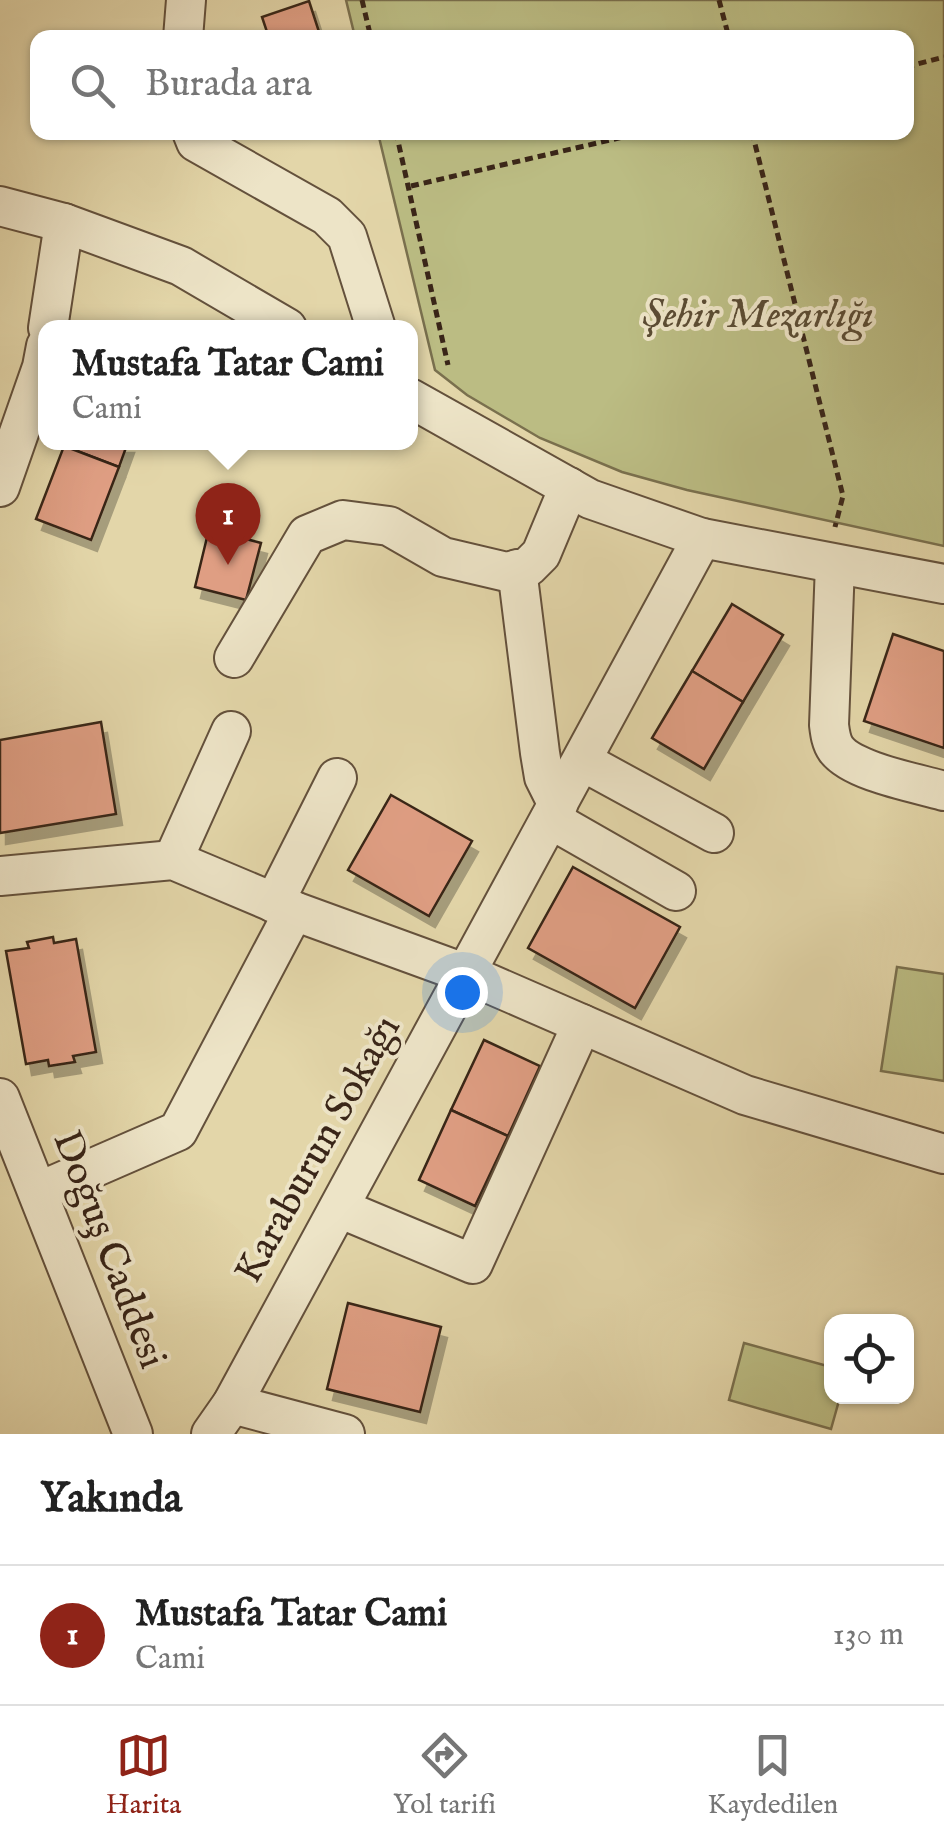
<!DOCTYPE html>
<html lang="tr">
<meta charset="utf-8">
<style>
:root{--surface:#fff;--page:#f6f6f6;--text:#222;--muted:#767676;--line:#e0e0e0;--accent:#8f2418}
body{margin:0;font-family:"IM FELL English",serif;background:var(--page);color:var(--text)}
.controls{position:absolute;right:30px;bottom:30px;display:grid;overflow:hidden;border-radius:20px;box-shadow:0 2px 8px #0004}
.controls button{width:90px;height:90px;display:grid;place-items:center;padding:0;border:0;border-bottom:2px solid var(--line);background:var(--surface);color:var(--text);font:50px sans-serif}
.you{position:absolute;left:462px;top:992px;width:35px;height:35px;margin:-25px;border:8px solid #fff;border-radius:50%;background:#1a73e8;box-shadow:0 0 0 15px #1a73e833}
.badge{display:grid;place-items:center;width:65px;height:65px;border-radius:50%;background:var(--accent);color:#fff;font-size:32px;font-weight:700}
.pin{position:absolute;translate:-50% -82px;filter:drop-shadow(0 2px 5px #0008)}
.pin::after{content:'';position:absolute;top:52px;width:35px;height:30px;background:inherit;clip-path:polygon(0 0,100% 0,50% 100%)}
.popup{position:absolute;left:38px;top:320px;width:380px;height:130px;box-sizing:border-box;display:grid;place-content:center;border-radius:20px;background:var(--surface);filter:drop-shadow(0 2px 8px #0005);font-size:32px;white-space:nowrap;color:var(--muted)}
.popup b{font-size:38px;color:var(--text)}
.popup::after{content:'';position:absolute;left:50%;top:100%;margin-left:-20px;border:20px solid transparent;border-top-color:var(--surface)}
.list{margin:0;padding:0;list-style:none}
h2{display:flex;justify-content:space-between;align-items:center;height:130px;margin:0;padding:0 40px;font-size:42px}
h2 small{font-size:32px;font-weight:400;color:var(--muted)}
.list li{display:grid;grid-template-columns:65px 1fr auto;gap:30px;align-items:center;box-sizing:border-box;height:140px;padding:0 40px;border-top:2px solid var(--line)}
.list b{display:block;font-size:38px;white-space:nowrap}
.list p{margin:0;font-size:32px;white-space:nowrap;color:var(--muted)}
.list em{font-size:32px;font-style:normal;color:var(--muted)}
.icon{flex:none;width:55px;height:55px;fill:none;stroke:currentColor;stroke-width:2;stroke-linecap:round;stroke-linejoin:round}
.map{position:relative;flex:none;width:944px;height:1434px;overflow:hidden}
.search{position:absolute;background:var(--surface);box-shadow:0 2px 8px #0004;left:30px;right:30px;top:30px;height:110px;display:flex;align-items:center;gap:25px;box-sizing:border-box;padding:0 35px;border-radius:20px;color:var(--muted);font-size:38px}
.sheet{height:270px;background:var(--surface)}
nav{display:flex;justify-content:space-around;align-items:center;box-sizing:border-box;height:140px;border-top:2px solid var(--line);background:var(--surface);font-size:28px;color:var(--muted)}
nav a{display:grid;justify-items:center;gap:5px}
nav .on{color:var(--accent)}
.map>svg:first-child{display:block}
.green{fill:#bbbc83;stroke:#7a704e;stroke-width:2.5}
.building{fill:#df9e83;stroke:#392518;stroke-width:2.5;filter:url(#shadow)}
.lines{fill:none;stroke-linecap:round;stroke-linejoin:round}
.minor-casing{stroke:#64513c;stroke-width:42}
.path{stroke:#392518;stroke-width:5;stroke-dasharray:8 5;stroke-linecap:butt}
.minor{stroke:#ede4c7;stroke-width:38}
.labels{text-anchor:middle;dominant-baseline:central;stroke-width:8;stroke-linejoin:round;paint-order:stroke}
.park-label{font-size:40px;font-style:italic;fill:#5a4b33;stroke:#ede4c7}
.street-label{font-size:40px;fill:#392518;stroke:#ede4c7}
</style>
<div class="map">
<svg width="944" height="1434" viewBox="0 0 944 1434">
<defs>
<filter id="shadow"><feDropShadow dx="6" dy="11" stdDeviation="0" flood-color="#0004"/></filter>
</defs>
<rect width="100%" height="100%" fill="#e3d6a9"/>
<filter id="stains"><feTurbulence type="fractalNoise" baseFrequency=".002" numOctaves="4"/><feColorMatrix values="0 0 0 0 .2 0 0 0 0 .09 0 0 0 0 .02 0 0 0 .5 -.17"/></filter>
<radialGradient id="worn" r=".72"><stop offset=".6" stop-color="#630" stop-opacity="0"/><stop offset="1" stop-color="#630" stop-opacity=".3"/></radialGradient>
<g class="green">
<path d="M346,0H944V546L687,490L622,472L540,438L467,395L435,370L378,133L906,132V38L355,37Z"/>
<path d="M897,967L944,974V1081L881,1071Z"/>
<path d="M744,1343L831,1367L832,1396L840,1397L831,1429L729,1400Z"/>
</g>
<g class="building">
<path d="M309,1L321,38H269L262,17Z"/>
<path d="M65,442H128L119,467L64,446Z"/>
<path d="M64,446L119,467L91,540L36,519Z"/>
<path d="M209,529L261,543L246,600L195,587Z"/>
<path d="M732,604L783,635L743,702L692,671Z"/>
<path d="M893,634L944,651V748L864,721Z"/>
<path d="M692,671L743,702L704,769L652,738Z"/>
<path d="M101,722L116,814L0,833V740Z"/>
<path d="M391,795L472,841L429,916L348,870Z"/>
<path d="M573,867L680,927L635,1008L528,948Z"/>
<path d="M53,937L54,943L76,939L96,1052L73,1056L75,1062L49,1066L48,1060L26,1064L6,951L29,948L27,942Z"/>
<path d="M484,1040L540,1066L508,1136L451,1110Z"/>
<path d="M451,1110L508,1136L475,1206L419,1180Z"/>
<path d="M348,1303L441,1327L420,1412L327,1389Z"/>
</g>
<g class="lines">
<g class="minor-casing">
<g id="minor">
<path d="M183,38L186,0"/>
<path d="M192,132L196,142L327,216L347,236L376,328"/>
<path d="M0,206L64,223L181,266L287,328"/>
<path d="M48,328L64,223"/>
<path d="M410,398L590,499L702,538L944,584"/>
<path d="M0,487L42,367L46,346"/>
<path d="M835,564L829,725C830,733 831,742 836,749C853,772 917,783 944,791"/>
<path d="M517,569L540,753L544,777L558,805"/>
<path d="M234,658L307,535L343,520L389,526L443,557L507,572L528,567L541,554L569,487"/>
<path d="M582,761L714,833"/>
<path d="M550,819L676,891"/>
<path d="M173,860L231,731"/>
<path d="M0,876L173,860L294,911L467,974L745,1095L944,1154"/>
<path d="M274,903L337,778"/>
<path d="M0,1098L133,1434"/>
<path d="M38,1192L178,1131L294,911"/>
<path d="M339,1208L473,1264L582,1024"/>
<path d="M232,1404L345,1434"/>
<path d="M211,1434L232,1404L702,538"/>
</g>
</g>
<g class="path">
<path d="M362,0L371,38"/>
<path d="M719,0L729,38"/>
<path d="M906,67L944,57"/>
<path d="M396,132L448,365"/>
<path d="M752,132L843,496L835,527"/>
<path d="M411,186L645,132"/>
</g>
<use href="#minor" class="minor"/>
</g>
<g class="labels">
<g class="park-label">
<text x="758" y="316">Şehir Mezarlığı</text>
</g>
<g class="street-label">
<text transform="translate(319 1150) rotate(-61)">Karaburun Sokağı</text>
<text transform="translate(108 1250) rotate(69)">Doğuş Caddesi</text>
</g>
</g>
<rect width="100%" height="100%" filter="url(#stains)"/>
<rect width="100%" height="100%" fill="url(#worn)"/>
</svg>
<div class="controls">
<button><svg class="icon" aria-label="locate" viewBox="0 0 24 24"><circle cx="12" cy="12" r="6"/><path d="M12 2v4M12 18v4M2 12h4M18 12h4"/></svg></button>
</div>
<div class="you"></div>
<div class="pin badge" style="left:228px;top:565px">1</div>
<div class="popup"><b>Mustafa Tatar Cami</b>Cami</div>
<div class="search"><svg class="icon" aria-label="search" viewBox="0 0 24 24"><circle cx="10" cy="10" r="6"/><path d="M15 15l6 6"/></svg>Burada ara</div>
</div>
<section class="sheet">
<h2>Yakında<small></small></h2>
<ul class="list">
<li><span class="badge">1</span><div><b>Mustafa Tatar Cami</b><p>Cami</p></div><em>130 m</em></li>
</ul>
</section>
<nav>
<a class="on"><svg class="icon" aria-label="map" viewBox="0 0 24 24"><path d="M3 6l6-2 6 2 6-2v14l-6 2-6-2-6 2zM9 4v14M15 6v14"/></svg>Harita</a>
<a><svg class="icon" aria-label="directions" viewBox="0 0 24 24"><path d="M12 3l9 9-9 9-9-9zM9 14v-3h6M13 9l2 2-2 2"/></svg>Yol tarifi</a>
<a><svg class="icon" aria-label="saved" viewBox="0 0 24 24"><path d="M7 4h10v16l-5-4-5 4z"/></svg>Kaydedilen</a>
</nav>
